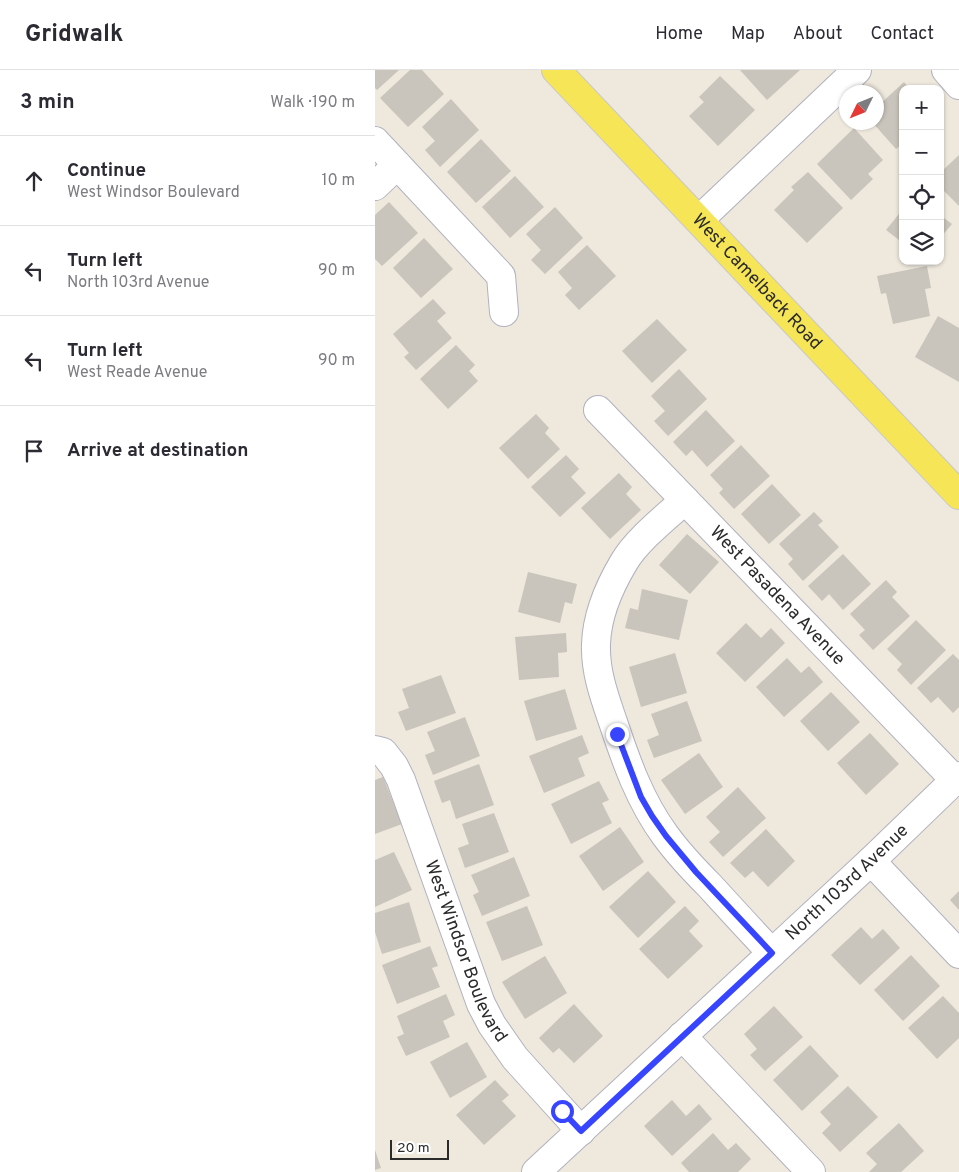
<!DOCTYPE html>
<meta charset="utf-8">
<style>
:root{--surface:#fff;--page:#f2f2f3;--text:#2b2b33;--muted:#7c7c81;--line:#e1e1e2}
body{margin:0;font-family:Overpass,sans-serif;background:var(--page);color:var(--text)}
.controls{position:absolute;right:15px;top:15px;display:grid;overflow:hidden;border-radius:10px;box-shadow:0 1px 4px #0004}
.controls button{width:45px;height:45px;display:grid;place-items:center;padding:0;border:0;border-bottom:1px solid var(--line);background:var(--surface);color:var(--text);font:25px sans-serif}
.compass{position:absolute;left:464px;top:15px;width:45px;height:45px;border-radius:50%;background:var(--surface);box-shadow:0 1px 4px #0004;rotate:227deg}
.scale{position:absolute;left:15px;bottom:12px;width:59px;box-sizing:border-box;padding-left:5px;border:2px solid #2b2b2b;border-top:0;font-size:14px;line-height:18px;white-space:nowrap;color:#2b2b2b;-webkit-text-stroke:4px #fff;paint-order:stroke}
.stop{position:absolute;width:15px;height:15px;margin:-11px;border:4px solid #3845ff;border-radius:50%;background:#fff}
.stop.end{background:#3845ff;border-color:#fff;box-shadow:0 1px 5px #0008}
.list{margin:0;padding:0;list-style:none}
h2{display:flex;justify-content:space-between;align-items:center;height:65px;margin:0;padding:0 20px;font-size:21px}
h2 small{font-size:16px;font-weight:400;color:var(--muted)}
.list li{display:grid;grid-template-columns:32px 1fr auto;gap:15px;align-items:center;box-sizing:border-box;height:90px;padding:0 20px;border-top:1px solid var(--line)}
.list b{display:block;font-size:19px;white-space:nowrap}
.list p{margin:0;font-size:16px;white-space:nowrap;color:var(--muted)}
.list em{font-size:16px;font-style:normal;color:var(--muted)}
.icon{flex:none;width:28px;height:28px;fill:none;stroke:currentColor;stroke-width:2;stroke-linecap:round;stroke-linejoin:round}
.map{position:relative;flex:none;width:584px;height:1102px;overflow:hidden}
header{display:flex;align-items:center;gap:30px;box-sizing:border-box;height:70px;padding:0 25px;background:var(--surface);border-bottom:1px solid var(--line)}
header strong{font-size:24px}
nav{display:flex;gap:28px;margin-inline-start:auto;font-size:18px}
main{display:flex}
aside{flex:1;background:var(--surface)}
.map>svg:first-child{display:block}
.building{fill:#c9c5bc}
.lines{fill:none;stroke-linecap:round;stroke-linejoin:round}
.minor-casing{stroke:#b1b1bf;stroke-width:30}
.major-casing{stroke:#c8c8c8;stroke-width:30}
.minor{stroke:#fff;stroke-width:28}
.major{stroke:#f7e558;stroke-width:28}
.route{stroke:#3845ff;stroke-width:6}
.labels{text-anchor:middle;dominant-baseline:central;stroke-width:4;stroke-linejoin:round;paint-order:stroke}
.street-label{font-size:18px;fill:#2b2b2b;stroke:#fff}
</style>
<header>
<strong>Gridwalk</strong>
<nav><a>Home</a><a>Map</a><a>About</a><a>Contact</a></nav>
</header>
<main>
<aside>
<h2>3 min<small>Walk · 190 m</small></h2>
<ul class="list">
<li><svg class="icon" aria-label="ahead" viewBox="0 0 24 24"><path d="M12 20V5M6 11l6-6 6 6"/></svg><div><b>Continue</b><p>West Windsor Boulevard</p></div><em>10 m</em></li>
<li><svg class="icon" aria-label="left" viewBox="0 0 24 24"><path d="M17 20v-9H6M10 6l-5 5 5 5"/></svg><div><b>Turn left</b><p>North 103rd Avenue</p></div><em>90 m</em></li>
<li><svg class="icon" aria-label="left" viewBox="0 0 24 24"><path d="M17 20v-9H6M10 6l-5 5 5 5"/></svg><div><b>Turn left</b><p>West Reade Avenue</p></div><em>90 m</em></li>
<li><svg class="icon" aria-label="arrive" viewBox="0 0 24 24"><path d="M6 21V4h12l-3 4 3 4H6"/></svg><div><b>Arrive at destination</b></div></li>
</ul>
</aside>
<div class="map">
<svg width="584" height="1102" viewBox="0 0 584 1102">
<rect width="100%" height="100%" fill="#eee8dd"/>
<g class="building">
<path d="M0,0H24L2,20L0,18Z"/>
<path d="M35,0H47L69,24L33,57L5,28Z"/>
<path d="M365,0H425L392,30Z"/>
<path d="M345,6L380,40L343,76L314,46L329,32L324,27Z"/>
<path d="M529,12L535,19H528V73L521,79L497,52H502V37Z"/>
<path d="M76,29L104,60L65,97L50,80L60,71L47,57Z"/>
<path d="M479,58L508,90L493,104L498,109L476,130L442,94Z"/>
<path d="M106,69L136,101L101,133L72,102Z"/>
<path d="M584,85V136L565,117V103Z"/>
<path d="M433,102L468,138L432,173L399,140L419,120L416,117Z"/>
<path d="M140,106L169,137L135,168L107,137Z"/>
<path d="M14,132L43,163L7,196L0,189V145Z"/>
<path d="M180,137L208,168L170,204L156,190L166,180L151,164Z"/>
<path d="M528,139V173L511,160Z"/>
<path d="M565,145L577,154L565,168Z"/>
<path d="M49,168L78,199L46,228L18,198Z"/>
<path d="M212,175L241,206L204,240L190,225L197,218L183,202Z"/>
<path d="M552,196L556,218L550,219L555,246L518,254L511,223L506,224L502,206Z"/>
<path d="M58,229L71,243L62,251L77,268L41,300L29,287L34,283L18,264Z"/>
<path d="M563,246L584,258V312L540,287Z"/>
<path d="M282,249L312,280L277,313L247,281Z"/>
<path d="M81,275L100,295L94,301L103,311L73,339L45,309Z"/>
<path d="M304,299L332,329L293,366L279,351L290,341L276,326Z"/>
<path d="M331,340L360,371L332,397L317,380L311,386L298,372Z"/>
<path d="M161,344L174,358L170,363L185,379L153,409L124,378Z"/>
<path d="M366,375L395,406L359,439L344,423L348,419L335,405Z"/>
<path d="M191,385L204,399L196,407L211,423L185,447L156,417Z"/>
<path d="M244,403L257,417L251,424L266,440L235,469L206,438Z"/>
<path d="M397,414L426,445L394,474L366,444Z"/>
<path d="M439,442L448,451L443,455L464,477L428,511L413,494L418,489L404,474Z"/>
<path d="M312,464L344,492L315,524L284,495Z"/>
<path d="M468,484L496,514L468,540L454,524L447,531L433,516Z"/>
<path d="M153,502L202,514L197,534L190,532L185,553L143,542Z"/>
<path d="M511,510L522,522L517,527L535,546L498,580L484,565L490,560L475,544Z"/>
<path d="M267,519L313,530L304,570L250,558L255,538L263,540Z"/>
<path d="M541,550L571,580L536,615L522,600L527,594L512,579Z"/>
<path d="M371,553L386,568L396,558L410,573L370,612L341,583Z"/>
<path d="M191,563L192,582L183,583L184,607L144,610L140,567Z"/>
<path d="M300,583L312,623L266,637L254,597Z"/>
<path d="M578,584L584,590V637L578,643L563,627L556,633L542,618Z"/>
<path d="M412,588L426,603L434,596L448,612L409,647L381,617Z"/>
<path d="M66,605L81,643L31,661L23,642L34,638L27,619Z"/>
<path d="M190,619L202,659L161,671L149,631Z"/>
<path d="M456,622L485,652L453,681L425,651Z"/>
<path d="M312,631L327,671L279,688L272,670L284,665L276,644Z"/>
<path d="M90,647L105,686L58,705L50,685L60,681L52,662Z"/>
<path d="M495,663L524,694L491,725L462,693Z"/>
<path d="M207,665L214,683L203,688L210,706L169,723L154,686Z"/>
<path d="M324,683L348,717L310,744L286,710Z"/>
<path d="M104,694L119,735L81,749L75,730L67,733L59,711Z"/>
<path d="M8,707L27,754L0,764V710Z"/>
<path d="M224,711L234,730L227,733L237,753L196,774L176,734Z"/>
<path d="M363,717L391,748L348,787L334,772L345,762L331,747Z"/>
<path d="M119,743L134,782L90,798L83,778L94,774L87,754Z"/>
<path d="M245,757L269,792L228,821L204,786Z"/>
<path d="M391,759L420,791L393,817L378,801L370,808L355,793Z"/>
<path d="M19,782L37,820L0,837V790Z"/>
<path d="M139,787L155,826L107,846L98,825L104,822L96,805Z"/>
<path d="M273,801L301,832L263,868L234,837Z"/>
<path d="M584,821V840L575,830Z"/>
<path d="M34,832L46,872L7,884L0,862V843Z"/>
<path d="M152,836L168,875L127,891L111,852Z"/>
<path d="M310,836L324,851L314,861L328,876L293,909L264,879Z"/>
<path d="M486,857L497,869L508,859L525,878L485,915L456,885Z"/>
<path d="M55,876L63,896L57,898L65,917L22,934L7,895Z"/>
<path d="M536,885L565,916L528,951L499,920Z"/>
<path d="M170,886L192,923L150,949L127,912Z"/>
<path d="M71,924L80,945L68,951L75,967L31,986L22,967L29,964L22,946Z"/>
<path d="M568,926L584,943V968L562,989L533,958Z"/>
<path d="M199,934L228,966L199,993L184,978L178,983L164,968Z"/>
<path d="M399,936L428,967L390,1001L375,985L382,979L369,964Z"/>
<path d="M92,972L112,1007L75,1028L55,992Z"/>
<path d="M435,975L464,1006L427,1041L398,1010Z"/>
<path d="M120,1010L134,1025L127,1031L141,1046L109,1075L81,1045Z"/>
<path d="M473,1016L503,1047L465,1082L447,1063L456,1054L445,1042Z"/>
<path d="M297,1030L311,1046L324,1034L337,1049L297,1086L269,1056Z"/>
<path d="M524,1053L549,1081L526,1102H494L502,1094L491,1083Z"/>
<path d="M338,1063L353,1080L361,1073L376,1089L363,1102H314L306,1093Z"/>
<path d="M0,1080L6,1098L0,1100Z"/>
</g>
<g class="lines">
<g class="minor-casing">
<g id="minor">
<path d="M571,0L584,15"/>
<path d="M0,71L126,206L129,242"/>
<path d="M0,116L22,95"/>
<path d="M324,150L482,0"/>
<path id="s1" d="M223,340L580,710"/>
<path d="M310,430C291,447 262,470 249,492C234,517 222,544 221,574C220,601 229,626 238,652C251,691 265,731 290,765C303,783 319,800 335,816C356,839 376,861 397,883"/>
<path id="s2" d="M0,680L8,682L19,696L26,710L106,934L117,955L140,988L206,1061"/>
<path d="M496,791L584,884"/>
<path d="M307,966L436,1102"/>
<path id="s3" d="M161,1102L496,791L584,706"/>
</g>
</g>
<g class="major-casing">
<g id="major">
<path id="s4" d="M181,0L584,425"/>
</g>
</g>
<use href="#minor" class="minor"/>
<use href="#major" class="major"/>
</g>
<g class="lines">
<path class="route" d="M187,1041L206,1061L397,883L321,802L291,766L277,746L266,727L242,664"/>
</g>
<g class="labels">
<g class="street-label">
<text stroke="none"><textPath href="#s4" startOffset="292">West Camelback Road</textPath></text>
<text stroke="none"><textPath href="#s1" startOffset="258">West Pasadena Avenue</textPath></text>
<text stroke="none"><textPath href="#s3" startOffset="425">North 103rd Avenue</textPath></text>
<text stroke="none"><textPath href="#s2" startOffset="225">West Windsor Boulevard</textPath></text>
</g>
</g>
</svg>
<div class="controls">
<button>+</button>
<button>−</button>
<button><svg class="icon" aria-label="locate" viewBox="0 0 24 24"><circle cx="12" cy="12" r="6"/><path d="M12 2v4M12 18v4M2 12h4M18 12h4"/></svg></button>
<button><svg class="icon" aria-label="layers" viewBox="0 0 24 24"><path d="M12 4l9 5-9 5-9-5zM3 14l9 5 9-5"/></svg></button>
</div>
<svg class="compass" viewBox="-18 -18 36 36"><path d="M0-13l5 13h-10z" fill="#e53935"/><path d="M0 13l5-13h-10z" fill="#7c7c81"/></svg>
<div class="scale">20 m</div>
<div class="stop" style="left:187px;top:1041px"></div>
<div class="stop end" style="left:242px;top:664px"></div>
</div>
</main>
